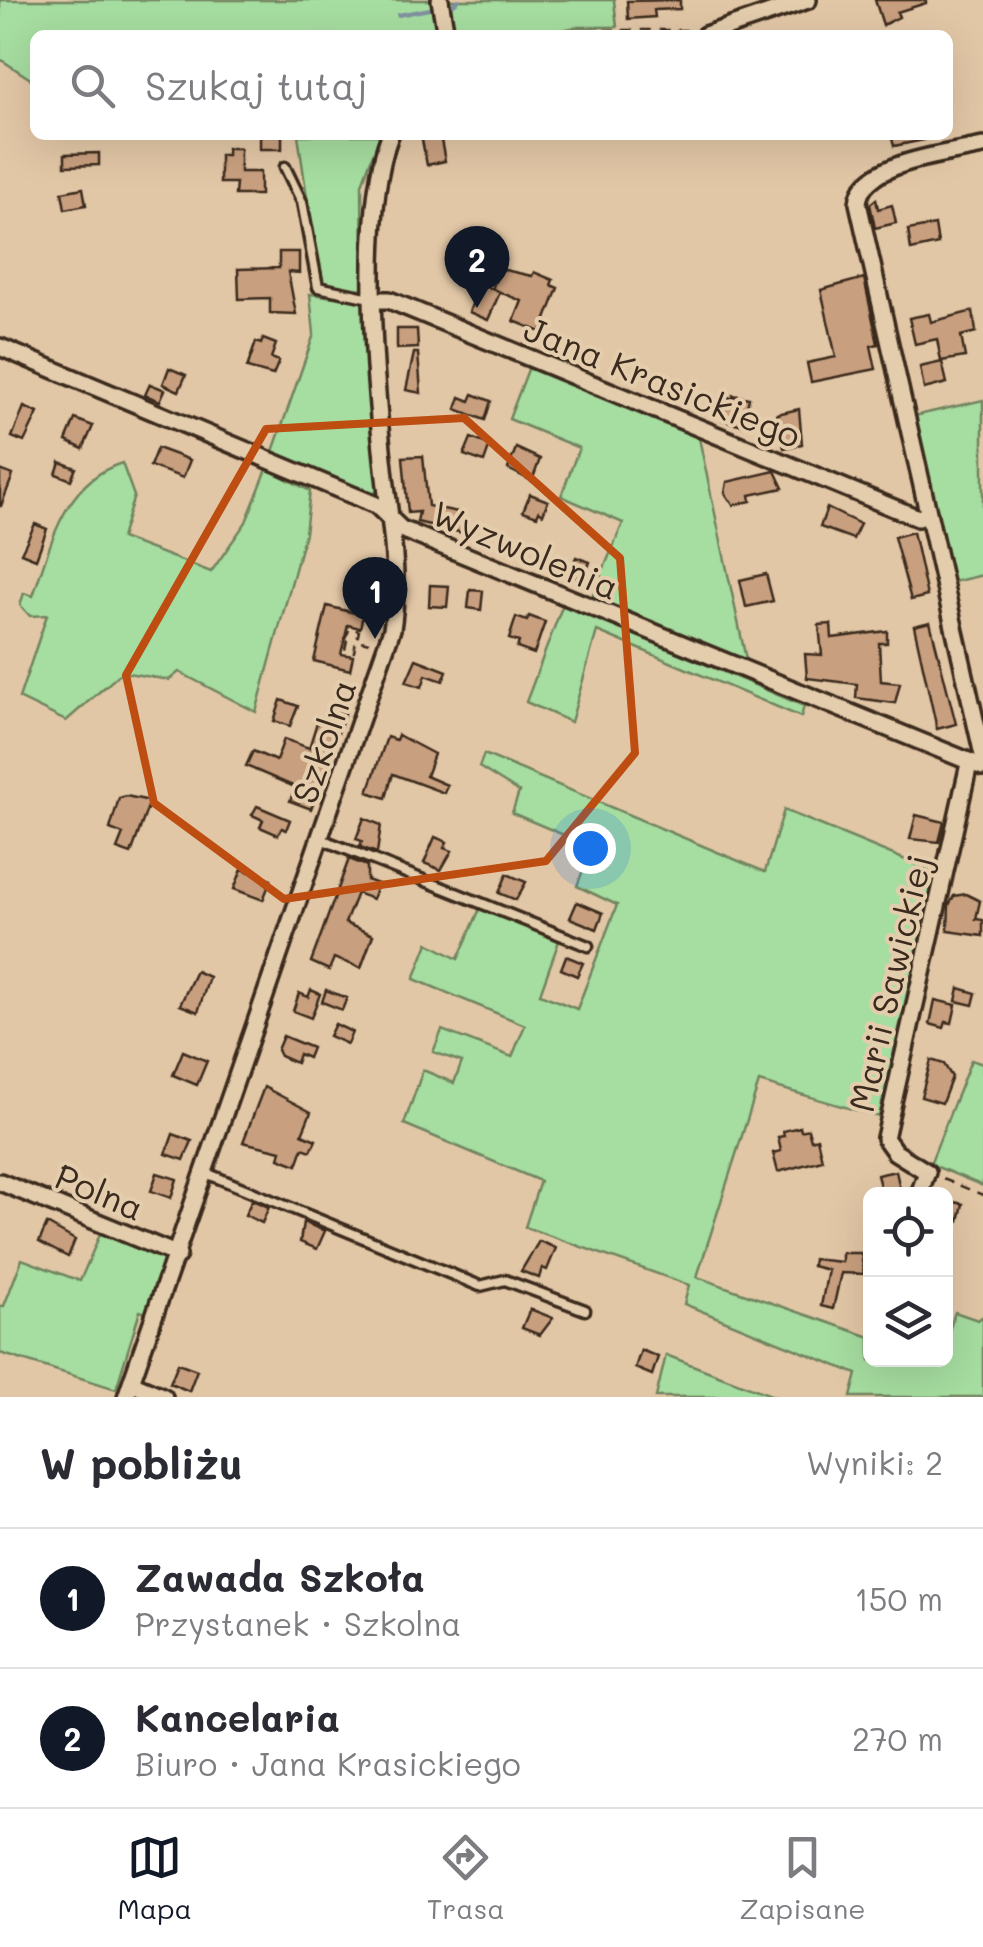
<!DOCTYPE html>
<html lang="pl">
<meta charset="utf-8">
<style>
:root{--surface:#fff;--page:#f7f7f7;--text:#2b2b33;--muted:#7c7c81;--line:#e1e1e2;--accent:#111827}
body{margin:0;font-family:Mali,sans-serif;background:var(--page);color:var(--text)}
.controls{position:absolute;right:30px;bottom:30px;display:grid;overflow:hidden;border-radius:15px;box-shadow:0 10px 40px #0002}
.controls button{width:90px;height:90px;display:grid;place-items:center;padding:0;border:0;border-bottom:2px solid var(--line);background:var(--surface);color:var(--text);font:50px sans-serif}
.you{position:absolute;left:590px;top:848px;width:35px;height:35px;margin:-25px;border:8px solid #fff;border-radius:50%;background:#1a73e8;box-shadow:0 0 0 15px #1a73e833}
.badge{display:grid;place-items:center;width:65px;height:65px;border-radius:50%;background:var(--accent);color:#fff;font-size:32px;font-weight:700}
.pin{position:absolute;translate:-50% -82px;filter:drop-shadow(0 2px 5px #0008)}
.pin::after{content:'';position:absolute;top:52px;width:35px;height:30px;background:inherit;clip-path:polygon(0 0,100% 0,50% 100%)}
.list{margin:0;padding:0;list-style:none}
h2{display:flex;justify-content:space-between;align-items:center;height:130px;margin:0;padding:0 40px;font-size:42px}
h2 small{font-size:32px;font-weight:400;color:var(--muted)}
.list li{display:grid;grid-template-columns:65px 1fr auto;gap:30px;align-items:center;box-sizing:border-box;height:140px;padding:0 40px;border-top:2px solid var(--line)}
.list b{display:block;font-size:38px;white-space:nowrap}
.list p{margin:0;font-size:32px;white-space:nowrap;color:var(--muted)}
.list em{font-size:32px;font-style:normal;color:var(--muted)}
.icon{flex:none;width:55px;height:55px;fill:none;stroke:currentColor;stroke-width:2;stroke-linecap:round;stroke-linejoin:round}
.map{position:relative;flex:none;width:983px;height:1397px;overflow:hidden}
.search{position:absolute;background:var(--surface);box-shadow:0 10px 40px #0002;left:30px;right:30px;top:30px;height:110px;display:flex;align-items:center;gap:25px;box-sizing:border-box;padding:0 35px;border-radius:15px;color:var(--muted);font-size:38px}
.sheet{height:410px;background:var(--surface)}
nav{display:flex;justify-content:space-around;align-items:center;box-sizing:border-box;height:140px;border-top:2px solid var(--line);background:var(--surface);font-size:28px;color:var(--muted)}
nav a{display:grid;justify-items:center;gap:5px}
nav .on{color:var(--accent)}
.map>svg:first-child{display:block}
.green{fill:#a6dda0;stroke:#70845f;stroke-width:2.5}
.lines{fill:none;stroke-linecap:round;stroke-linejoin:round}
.stream{stroke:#8191a1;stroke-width:4}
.building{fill:#c9a07f;stroke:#3b2a1e;stroke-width:2.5}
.service-casing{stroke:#3b2a1e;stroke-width:15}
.minor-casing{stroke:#3b2a1e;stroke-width:22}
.path{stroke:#3b2a1e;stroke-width:2.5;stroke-dasharray:10 8;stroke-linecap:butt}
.service{stroke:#e4cdad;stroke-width:8}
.minor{stroke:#e4cdad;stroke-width:15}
.marked{fill:none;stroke:#bd4d10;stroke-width:8;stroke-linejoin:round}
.labels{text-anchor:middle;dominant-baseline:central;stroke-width:8;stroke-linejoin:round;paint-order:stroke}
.street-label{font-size:35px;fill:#3b2a1e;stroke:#e4cdad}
</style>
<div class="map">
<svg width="983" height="1397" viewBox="0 0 983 1397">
<rect width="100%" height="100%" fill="#e2c7a6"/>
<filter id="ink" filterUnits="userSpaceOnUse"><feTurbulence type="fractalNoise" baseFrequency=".01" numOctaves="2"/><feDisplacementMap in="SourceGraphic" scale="20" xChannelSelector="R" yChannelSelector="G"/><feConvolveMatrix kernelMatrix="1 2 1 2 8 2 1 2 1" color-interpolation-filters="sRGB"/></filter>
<g filter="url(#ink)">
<g class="green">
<path d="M0,0H435L440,35H35V82L0,59Z"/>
<path d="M445,0H614L617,27H576L538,35H452Z"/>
<path d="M298,135H380L362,184L363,289L331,287L319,280Z"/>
<path d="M310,294L367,301L379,488L371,497L271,457L314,334Z"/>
<path d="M529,367L699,438L747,664L591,599L623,523L561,496L579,448L509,419Z"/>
<path d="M983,400V575L953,582L914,416Z"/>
<path d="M122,463L134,496L121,538L211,572L246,522L267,469L310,491L305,533L256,712L179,672L169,680L122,672L66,721L19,698L47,615L30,616L20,605L24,593L33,596C51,544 64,481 122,463Z"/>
<path d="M563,604L804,706L801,717L597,631L571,722L526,702Z"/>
<path d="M484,754L765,872L784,810L935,872L879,1117L759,1082L697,1277L870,1337V1360H946V1340L955,1312L978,1320L983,1316V1397H851L857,1374L684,1304L689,1285L525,1227L540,1181L404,1124L423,1070L454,1083L462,1062L433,1052L442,1030L512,1057L525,1025L414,979L428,943L458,959L482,904L559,941L540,994L577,1009L617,905L577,886L592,847L512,813L519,792L479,767Z"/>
<path d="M971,1060L983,1064V1186L930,1164Z"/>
<path d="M101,1232L169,1259L149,1314L140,1311L116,1389L0,1353V1306H4L22,1259L80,1281Z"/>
<path d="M666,1355L776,1397H656Z"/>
</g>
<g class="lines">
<g class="stream">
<path d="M452,5L459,0"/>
<path d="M398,15L430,9"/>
</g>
</g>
<g class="building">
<path d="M680,0V9L654,10L655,17L628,19L627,1Z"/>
<path d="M875,0H926V3L897,12L899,17L883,25Z"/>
<rect x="260" y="135" width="22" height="14"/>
<path d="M421,135H440L445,161L427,165Z"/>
<path d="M891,135H924V140L894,146Z"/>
<path d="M227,148H240V172H260V195H235L236,183H220V155H227Z"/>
<path d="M99,153V165L65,166V154Z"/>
<path d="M83,188L86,205L65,209L62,192Z"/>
<path d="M876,199L878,209L892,205L896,223L875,228L870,204Z"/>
<path d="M935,225L938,244L911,250L908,230Z"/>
<path d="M279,252H299V273L288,272L296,314L270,313V298L239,299L238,269L279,268Z"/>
<path d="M500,269L532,276L534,272L553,280L551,285L558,288L541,332L514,321L522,301L492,289Z"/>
<path d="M864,278L878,344L871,346L876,369L811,382L807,363L836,357L821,290Z"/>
<path d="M480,284L500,292L488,320L469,312Z"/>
<path d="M973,311L976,332L961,336L965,357L941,361L937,339L915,344L909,318L929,314L931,322Z"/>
<path d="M397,329H417L418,348L397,349Z"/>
<path d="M263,339L276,344L271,358L279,361L273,375L247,368L256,342L261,344Z"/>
<path d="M414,353H418L421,393L406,390Z"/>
<path d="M942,362L947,383L924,389L920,367Z"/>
<path d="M169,368L186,375L179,391L163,384Z"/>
<path d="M150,384L165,390L160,401L145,395Z"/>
<path d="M473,394L491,401L485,420L456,409L460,397L470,401Z"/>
<path d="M733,395L749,398L743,425L723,420L728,397L734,399Z"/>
<path d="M24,407L38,413L24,442L12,437Z"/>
<path d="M799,409L802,444L784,448L777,414Z"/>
<path d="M75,419L93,426L83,449L66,441Z"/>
<path d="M471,438L490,445L484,462L464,455Z"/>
<path d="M157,448L190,460L183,478L150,466Z"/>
<path d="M516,448L540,459L532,481L508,469Z"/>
<path d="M423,456L428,506L458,512L456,520L465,522L463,533L417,522L419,512L408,513L403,457Z"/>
<path d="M60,462L76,468L71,480L56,474Z"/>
<path d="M0,470L13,475L1,506H0Z"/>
<path d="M775,471L783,488L750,495L751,501L733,505L725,493L727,482Z"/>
<path d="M530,494L548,501L543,514L539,511L537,516L523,511Z"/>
<path d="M827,508L860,524L853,539L820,527Z"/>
<path d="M35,524L47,529L36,559L21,553Z"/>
<path d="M913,532L927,596L911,600L894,537Z"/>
<path d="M576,557L590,562L583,580L569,574Z"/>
<path d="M766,574L773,601L746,607L740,580Z"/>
<path d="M430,585L449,586L447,607L429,606Z"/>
<path d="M470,590L483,591L481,610L468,608Z"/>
<path d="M327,606L363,615L360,628L348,625L341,654L353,656L350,670L314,661Z"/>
<path d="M529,616L545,622L534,654L517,648L519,642L509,639L516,617L527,621Z"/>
<path d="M930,622L956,724L937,729L914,626Z"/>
<path d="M831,624L832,638L887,631V643H879L881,681L900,683L895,703L856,698L857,684L807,678L805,654L822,655L819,625Z"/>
<path d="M416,659L447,671L443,681L426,675L422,687L406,682Z"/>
<path d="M281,700L298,706L290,726L274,721Z"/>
<path d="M327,707L345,713L311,809L290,801L295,787L246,766L253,751L276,761L284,739L309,748L318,719L322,721Z"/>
<path d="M398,735L434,754L426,776L447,785L444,793L393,774L386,798L368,792L387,737L396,740Z"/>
<path d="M126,796L150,801L131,854L117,849L123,834L110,829L119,798Z"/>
<path d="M257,806L290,820L286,830L282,828L278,835L260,827L263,820L252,815Z"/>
<path d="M916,815L944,822L939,842L910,839Z"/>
<path d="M364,818L381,825L377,853L360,847L362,841L356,839Z"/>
<path d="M435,837L447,842L444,848L452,851L441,870L424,863Z"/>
<path d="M349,859L367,866V880L378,884L372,899L357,893L345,923L373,935L361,968L334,958L329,970L311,962Z"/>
<path d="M242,869L271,880L263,900L234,889Z"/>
<path d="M507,874L526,882L516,900L499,893Z"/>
<path d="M966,894L980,901L976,919L983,920V936L948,931L949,905L954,896Z"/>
<path d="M577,902L603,913L597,929L570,918Z"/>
<path d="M566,956L583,963L577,976L561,969Z"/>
<path d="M196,971L209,977L198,1012L180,1005Z"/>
<path d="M959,988L976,993L973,1005L956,1001Z"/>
<path d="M311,990L320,994L311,1018L293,1011L299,993L308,997Z"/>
<path d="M326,990L347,998L342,1010L322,1002Z"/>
<path d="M935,1000L956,1005L952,1023L946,1022L944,1028L930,1024Z"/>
<path d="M335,1024L352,1032L347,1044L329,1036Z"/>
<path d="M283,1036L312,1048L308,1058L299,1054L296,1063L280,1056L277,1050Z"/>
<path d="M183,1051L207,1061L197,1085L173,1075Z"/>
<path d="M931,1060L944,1064L952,1077L942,1103L921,1097Z"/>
<path d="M264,1087L311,1112L302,1134L316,1140L311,1151L303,1148L297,1165L279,1158L281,1151L243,1142Z"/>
<path d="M800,1127L801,1131L808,1129L811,1140L817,1138L822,1160L778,1172L773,1153L781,1151L778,1137L784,1136L783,1131Z"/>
<path d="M173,1134L192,1141L184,1160L166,1154Z"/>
<path d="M896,1171L901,1194H882L877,1175Z"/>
<path d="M157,1173L177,1179L171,1198L151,1191Z"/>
<path d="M252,1200L269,1207L262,1223L245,1215Z"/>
<path d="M946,1200L963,1204L959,1221L946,1218Z"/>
<path d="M303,1222L325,1231L317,1249L300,1242Z"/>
<path d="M47,1224L75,1240L68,1257L39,1242Z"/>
<path d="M539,1241L556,1248L547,1270L542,1268L539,1278L521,1271Z"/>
<path d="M842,1253H861L864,1274L841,1273L833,1309L821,1306L828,1270L812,1266L813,1259L842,1262Z"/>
<path d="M530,1309L553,1318L540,1335L522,1328Z"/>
<path d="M641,1350L658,1357L652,1375L635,1368Z"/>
<path d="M178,1363L197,1370L189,1391L170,1383Z"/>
</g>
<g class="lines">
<g class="service-casing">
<g id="service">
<path d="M285,167L302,202L318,287L371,298"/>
<path d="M321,839L588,946"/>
<path d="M206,1173L480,1286L505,1280L585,1310"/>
</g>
</g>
<g class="minor-casing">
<g id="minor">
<path d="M440,0L446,35"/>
<path d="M705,35L808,0"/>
<path d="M983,146C949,154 861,161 858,203L983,755"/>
<path d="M375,300H389L918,518L928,515"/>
<path d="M0,347L376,505L401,529L983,767"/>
<path d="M0,1182L178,1255"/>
<path d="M919,1194L927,1172L895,1152L885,1138L969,764"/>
<path d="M131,1383L164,1397"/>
<path d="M126,1397L392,629C400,578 391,528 385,477C375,387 359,217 390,135"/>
</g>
</g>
<g class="path">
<path d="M551,35L594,30H692"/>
<path d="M345,639L350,628L359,631L357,640L369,643"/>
<path d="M347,640L345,650L354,652L356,641"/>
<path d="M943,1179L983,1195"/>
</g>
<use href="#service" class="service"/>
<use href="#minor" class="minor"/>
</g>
</g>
<path class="marked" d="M464,418L620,558L635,753L546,861L284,899L154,803L126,675L266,429Z"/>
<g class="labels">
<g class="street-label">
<text transform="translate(663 381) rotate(22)">Jana Krasickiego</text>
<text transform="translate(526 549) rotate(23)">Wyzwolenia</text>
<text transform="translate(323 741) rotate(-71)">Szkolna</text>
<text transform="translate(889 983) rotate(-77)">Marii Sawickiej</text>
<text transform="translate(100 1191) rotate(23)">Polna</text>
</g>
</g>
</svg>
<div class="controls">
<button><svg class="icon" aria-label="locate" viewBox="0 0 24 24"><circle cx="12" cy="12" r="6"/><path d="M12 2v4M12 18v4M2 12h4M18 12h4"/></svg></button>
<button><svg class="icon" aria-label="layers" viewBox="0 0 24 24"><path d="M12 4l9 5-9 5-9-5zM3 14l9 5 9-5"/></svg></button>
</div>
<div class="you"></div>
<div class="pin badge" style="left:375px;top:639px">1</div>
<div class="pin badge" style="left:477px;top:308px">2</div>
<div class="search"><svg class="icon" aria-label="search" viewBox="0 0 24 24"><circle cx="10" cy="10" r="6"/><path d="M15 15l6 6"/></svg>Szukaj tutaj</div>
</div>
<section class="sheet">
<h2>W pobliżu<small>Wyniki: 2</small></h2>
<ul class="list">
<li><span class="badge">1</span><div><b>Zawada Szkoła</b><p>Przystanek · Szkolna</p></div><em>150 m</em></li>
<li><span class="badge">2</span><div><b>Kancelaria</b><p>Biuro · Jana Krasickiego</p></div><em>270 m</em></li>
</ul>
</section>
<nav>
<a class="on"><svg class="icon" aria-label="map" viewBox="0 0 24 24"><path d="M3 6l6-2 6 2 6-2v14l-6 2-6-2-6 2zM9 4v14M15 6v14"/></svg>Mapa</a>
<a><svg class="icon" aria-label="directions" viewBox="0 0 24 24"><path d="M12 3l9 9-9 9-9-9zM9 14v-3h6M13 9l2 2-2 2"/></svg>Trasa</a>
<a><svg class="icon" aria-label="saved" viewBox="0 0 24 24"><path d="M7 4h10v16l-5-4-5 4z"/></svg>Zapisane</a>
</nav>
